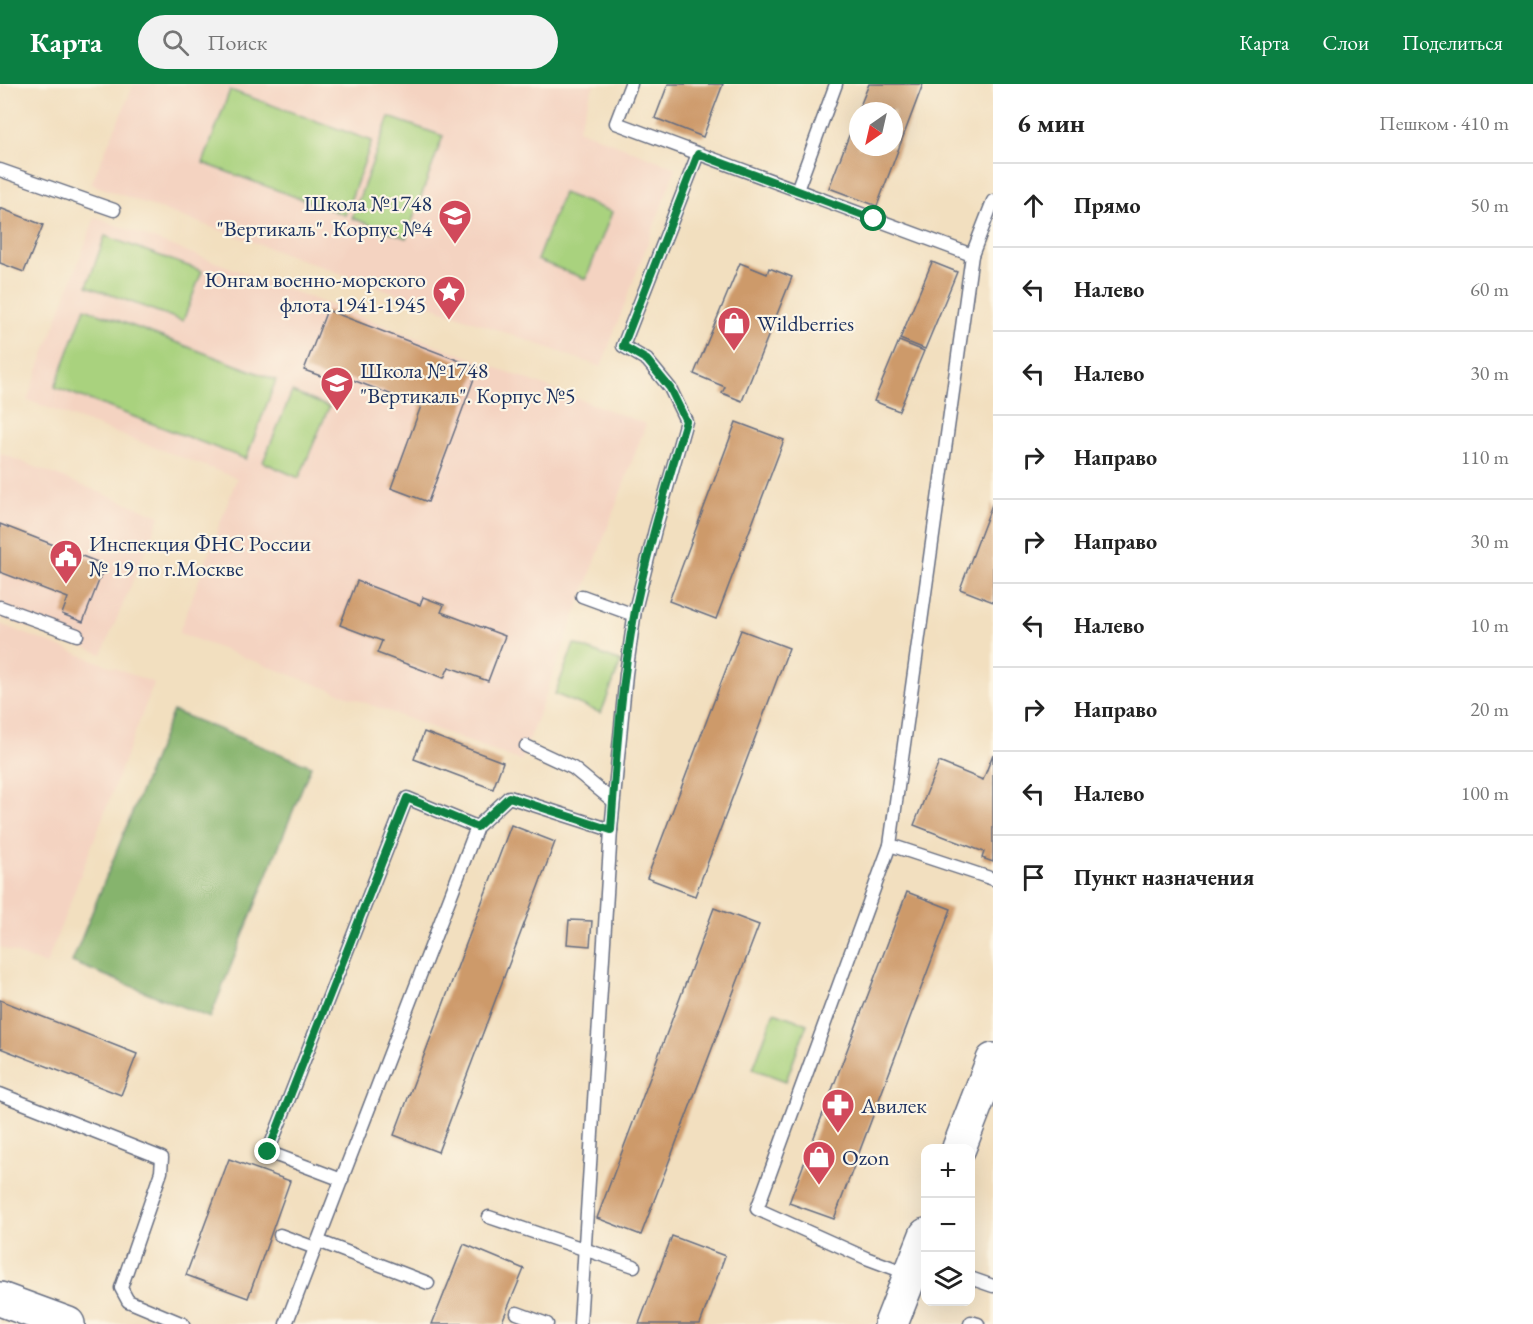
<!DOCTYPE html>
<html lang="ru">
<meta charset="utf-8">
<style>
:root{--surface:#fff;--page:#f2f2f2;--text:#222;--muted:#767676;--line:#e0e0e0;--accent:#0b8043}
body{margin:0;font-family:"EB Garamond",serif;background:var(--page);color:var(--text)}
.controls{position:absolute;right:18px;bottom:18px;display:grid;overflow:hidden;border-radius:12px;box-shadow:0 6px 24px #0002}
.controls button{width:54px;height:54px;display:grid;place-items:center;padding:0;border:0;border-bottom:2px solid var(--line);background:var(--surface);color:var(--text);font:30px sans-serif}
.compass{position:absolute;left:849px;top:18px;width:54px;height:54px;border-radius:50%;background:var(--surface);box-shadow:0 6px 24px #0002;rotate:214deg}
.stop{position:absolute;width:18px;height:18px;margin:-14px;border:4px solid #0b8043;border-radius:50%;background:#fff}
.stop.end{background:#0b8043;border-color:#fff;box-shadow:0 2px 6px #0008}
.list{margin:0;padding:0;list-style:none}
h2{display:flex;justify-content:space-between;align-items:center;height:78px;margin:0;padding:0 24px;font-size:26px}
h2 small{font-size:20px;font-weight:400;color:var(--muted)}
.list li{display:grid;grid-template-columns:39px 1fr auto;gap:18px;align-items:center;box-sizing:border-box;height:84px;padding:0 24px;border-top:2px solid var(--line)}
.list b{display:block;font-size:22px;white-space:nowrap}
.list em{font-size:20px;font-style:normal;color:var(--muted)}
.icon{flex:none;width:33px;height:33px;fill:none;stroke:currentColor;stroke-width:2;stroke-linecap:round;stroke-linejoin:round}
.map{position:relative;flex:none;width:993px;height:1240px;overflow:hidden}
header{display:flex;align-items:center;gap:36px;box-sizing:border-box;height:84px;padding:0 30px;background:var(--accent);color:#fff}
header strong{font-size:28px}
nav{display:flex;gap:33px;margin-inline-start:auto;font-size:21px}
.search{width:420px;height:54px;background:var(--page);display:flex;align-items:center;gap:15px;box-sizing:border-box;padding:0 21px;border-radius:33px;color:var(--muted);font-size:22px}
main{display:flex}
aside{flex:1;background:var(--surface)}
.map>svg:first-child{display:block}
.built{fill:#f4d3c1}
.green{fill:#a9d27e;stroke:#62806e;stroke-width:1.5}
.forest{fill:#86b46d;stroke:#507266;stroke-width:1.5}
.building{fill:#cd9a6a}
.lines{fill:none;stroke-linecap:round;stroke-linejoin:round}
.lane-casing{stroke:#666d80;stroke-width:15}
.secondary-casing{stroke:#666d80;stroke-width:36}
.lane{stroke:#fff;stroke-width:12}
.secondary{stroke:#fff;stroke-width:33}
.route{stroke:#0b8043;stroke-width:8}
.labels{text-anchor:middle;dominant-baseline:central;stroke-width:4.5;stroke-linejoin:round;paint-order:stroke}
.poi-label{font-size:22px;fill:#1b2f5e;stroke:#fcf5e5;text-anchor:start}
</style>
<header>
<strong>Карта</strong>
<div class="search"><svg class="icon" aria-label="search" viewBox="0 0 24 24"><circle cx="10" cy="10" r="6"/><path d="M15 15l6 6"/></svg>Поиск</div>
<nav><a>Карта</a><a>Слои</a><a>Поделиться</a></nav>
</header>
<main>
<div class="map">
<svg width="993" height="1240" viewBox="0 0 993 1240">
<rect width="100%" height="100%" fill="#fcf5e5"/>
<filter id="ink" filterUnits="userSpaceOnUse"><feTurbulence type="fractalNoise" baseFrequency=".0167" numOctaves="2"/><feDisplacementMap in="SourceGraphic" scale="12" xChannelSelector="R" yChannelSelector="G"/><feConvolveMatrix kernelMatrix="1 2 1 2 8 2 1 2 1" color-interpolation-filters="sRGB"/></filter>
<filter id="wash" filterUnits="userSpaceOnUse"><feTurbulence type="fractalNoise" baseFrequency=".008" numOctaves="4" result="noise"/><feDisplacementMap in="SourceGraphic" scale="24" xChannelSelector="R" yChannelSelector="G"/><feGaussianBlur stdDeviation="1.35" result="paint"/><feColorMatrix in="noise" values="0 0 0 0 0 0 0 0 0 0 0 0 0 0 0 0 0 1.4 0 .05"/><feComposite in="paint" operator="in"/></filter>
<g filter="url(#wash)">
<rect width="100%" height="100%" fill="#f2dfbf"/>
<g class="built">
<path d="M134,0H594L578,45L676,84L601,283L91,100Z"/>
<path d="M95,133L646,340L521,677L179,549L237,394L27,316Z"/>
<path d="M0,369L160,432L102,570L0,533Z"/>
<path d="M0,540L154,599L46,881L0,863Z"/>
</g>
<g class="green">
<path d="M230,6L372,57L345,131L203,79Z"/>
<path d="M389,33L443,52L406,154L352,134Z"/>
<path d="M563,109L612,128L586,195L537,176Z"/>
<path d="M105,152L202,187L183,237L87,202Z"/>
<path d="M85,224L276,296L246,375L55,303Z"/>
<path d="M292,308L329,323L299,394L263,378Z"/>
<path d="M574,560L621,578L601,629L555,610Z"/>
<path d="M774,928L807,940L786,997L753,985Z"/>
</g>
<path class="forest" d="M173,627L311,682L210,934L72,878Z"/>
<g id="blocks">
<g class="building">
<path d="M668,0H723L703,53L655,34Z"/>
<path d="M869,0H923L877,122L829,104L858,28V63H894V27H858Z"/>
<path d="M0,124L43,141L24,188L0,179Z"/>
<path d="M932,178L957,188L925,265L900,255Z"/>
<path d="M740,179L767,190L769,184L792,193L742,317L722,309L725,303L694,290Z"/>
<path d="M327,226L478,284L428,418L391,404L421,322L345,293L343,300L304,286Z"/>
<path d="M899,257L924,267L899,327L874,317Z"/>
<path d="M736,338L784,356L716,535L669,517Z"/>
<path d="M993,418V518L960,505Z"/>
<path d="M0,440L105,481L83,538L62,530L68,514L0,488Z"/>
<path d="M357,497L420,521L423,513L444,521L441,528L505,552L488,597L449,583L444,594L377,569L382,557L340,541Z"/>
<path d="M741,546L789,564L695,812L647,794Z"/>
<path d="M424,648L503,678L493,705L414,675Z"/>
<path d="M993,670V778L982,774L984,768L914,741L939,678L983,696Z"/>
<path d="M511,741L555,758L438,1068L394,1051Z"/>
<path d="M907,808L951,825L834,1135L789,1119Z"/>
<path d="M714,824L759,841L641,1151L597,1134Z"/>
<path d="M569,836L592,837L590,862L567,860Z"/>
<path d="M0,916L137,970L121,1011L0,964Z"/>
<path d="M229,1075L290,1097L248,1214L186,1191Z"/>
<path d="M672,1152L725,1172L700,1240H639Z"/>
<path d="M464,1160L524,1185L501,1240H432Z"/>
</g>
</g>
</g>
<g filter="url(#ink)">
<use href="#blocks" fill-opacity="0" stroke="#666d80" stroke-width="1.5"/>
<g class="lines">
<g class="lane-casing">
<g id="lane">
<path d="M631,0L616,39L972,171"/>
<path d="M0,86L114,126"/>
<path d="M797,106L836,0"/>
<path d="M582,512L634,531"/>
<path d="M0,523L77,551"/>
<path d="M526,662L573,684L613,717"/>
<path d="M890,761L993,795"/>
<path d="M0,1010L162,1074L161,1088L121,1204L128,1217L183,1240"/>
<path d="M342,1096L268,1068L407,714L477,743"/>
<path d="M489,1133L634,1182"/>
<path d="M280,1151L315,1164"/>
<path d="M318,1157L428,1199"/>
<path d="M909,1190L866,1174L757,1125L890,761L972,171L993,117"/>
<path d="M970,1194L993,1202"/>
<path d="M517,1229L547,1240"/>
<path d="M286,1240L477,743L509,713L611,746"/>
<path d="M580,1240L611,746L626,590L635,526L655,446L686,337L670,304L647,276L623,262L698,70"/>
<path d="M970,1240L971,1238L978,1240"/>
</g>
</g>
<g class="secondary-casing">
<g id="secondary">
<path d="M959,1064L993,976"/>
<path d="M0,1215L68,1240"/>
<path d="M891,1240L926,1151"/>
</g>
</g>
<use href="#lane" class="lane"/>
<use href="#secondary" class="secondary"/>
</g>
</g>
<g class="lines" filter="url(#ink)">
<path class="route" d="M268,1068L407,714L477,743L509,713L611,746C616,673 621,599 635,527C648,463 667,399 686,337L670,304L647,276L623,262L698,70L874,135"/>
</g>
<defs>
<g id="school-pin" transform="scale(1.725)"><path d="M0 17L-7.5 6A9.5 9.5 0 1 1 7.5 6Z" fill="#d1495b" stroke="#fcf5e5"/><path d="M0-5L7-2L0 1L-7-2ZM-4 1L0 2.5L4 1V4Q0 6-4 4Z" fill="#fff"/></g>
<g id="sight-pin" transform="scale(1.725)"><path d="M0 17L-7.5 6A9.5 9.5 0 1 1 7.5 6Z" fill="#d1495b" stroke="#fcf5e5"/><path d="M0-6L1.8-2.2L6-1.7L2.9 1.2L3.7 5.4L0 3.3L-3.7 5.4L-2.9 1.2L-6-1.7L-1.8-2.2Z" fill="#fff"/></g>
<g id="shop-pin" transform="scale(1.725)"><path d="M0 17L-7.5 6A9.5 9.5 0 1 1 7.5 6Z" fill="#d1495b" stroke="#fcf5e5"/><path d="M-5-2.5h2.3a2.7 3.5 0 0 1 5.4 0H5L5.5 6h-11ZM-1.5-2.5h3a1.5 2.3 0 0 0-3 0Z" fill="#fff"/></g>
<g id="civic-pin" transform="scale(1.725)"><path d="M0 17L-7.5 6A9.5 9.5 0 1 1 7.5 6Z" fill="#d1495b" stroke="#fcf5e5"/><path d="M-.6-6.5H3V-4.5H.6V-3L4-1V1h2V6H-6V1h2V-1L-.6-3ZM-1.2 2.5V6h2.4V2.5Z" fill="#fff"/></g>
<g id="pharmacy-pin" transform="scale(1.725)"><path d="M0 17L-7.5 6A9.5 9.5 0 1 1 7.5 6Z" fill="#d1495b" stroke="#fcf5e5"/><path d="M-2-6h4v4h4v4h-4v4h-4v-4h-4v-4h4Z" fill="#fff"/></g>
</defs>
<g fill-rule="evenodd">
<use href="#school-pin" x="455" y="132"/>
<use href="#sight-pin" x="449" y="208"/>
<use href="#shop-pin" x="734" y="239"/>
<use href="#school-pin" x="337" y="299"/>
<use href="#civic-pin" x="66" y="472"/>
<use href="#pharmacy-pin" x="838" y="1021"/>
<use href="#shop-pin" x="819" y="1073"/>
</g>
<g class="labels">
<g class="poi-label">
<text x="432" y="119" text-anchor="end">Школа №1748<tspan x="432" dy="25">"Вертикаль". Корпус №4</tspan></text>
<text x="426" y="195" text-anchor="end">Юнгам военно-морского<tspan x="426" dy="25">флота 1941-1945</tspan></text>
<text x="757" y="239">Wildberries</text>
<text x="360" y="286">Школа №1748<tspan x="360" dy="25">"Вертикаль". Корпус №5</tspan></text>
<text x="89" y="459">Инспекция ФНС России<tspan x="89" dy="25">№ 19 по г.Москве</tspan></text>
<text x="861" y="1021">Авилек</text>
<text x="842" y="1073">Ozon</text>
</g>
</g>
</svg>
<div class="controls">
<button>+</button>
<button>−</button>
<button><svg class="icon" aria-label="layers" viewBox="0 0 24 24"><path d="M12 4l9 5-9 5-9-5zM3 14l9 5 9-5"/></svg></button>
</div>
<svg class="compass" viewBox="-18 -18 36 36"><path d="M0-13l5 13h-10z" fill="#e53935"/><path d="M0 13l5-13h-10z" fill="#767676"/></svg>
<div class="stop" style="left:874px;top:135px"></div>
<div class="stop end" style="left:268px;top:1068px"></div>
</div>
<aside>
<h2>6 мин<small>Пешком · 410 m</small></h2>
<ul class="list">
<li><svg class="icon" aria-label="ahead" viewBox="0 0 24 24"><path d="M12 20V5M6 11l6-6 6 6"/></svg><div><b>Прямо</b></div><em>50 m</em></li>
<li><svg class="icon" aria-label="left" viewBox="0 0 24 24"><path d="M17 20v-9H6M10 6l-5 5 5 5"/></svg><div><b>Налево</b></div><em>60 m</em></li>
<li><svg class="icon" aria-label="left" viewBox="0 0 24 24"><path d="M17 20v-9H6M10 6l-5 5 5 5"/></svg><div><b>Налево</b></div><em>30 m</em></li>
<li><svg class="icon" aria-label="right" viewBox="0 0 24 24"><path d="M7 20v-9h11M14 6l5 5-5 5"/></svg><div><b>Направо</b></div><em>110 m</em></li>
<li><svg class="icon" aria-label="right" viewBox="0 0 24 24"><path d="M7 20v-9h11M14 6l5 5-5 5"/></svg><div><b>Направо</b></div><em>30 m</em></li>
<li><svg class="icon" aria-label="left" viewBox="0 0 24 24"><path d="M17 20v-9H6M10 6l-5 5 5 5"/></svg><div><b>Налево</b></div><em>10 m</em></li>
<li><svg class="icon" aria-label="right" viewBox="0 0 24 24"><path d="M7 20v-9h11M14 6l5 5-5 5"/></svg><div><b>Направо</b></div><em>20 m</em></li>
<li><svg class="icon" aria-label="left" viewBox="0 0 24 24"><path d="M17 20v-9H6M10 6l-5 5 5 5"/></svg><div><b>Налево</b></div><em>100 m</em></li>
<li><svg class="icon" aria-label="arrive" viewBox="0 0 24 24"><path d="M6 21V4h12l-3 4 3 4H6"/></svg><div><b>Пункт назначения</b></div></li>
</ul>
</aside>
</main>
